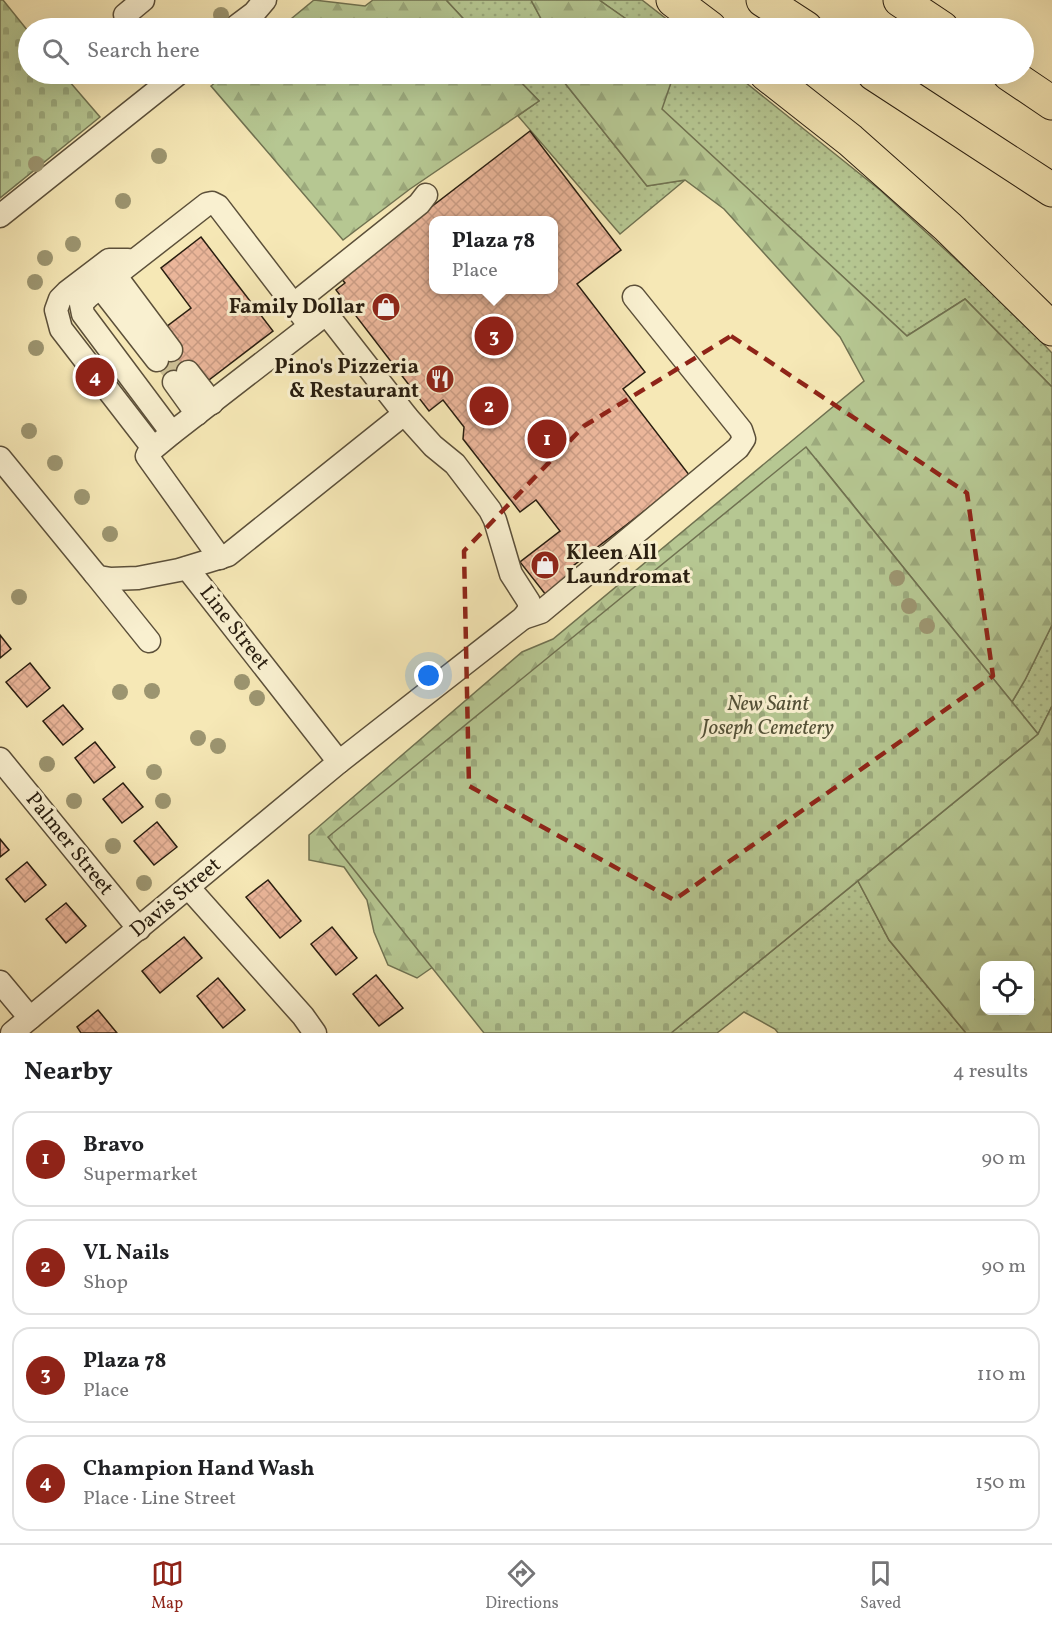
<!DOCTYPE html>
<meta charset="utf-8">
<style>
:root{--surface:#fff;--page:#f6f6f6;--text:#202124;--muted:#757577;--line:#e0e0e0;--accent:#8f2418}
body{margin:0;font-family:Vollkorn,serif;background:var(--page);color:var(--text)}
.controls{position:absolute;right:18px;bottom:18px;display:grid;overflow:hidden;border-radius:12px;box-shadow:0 6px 24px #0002}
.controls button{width:54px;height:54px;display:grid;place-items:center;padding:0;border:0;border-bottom:2px solid var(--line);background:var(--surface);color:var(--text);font:30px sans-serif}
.you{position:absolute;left:429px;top:676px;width:21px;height:21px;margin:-15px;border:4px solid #fff;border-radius:50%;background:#1a73e8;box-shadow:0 0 0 9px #1a73e833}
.badge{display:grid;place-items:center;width:39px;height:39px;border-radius:50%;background:var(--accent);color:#fff;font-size:20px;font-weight:700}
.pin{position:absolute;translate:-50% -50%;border:3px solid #fff;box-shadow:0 2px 6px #0006}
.popup{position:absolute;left:429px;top:216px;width:129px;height:78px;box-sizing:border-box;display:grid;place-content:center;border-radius:12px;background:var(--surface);filter:drop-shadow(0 2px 4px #0005);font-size:20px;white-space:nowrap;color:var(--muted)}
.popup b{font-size:22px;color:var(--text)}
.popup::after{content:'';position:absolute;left:50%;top:100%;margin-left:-12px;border:12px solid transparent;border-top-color:var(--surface)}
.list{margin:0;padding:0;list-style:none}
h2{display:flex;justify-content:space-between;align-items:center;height:78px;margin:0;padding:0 24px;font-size:26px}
h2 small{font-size:20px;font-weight:400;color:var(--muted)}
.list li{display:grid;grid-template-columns:39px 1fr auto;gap:18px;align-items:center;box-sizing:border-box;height:96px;margin:0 12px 12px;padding:0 12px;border:2px solid var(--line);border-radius:18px}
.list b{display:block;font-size:22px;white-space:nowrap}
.list p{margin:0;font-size:20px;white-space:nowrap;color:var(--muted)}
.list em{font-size:20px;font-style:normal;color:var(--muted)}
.icon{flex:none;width:33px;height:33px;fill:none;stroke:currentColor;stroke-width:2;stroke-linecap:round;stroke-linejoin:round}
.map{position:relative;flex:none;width:1052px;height:1033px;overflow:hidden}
.search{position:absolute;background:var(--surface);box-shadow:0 6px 24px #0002;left:18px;right:18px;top:18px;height:66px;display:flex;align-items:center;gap:15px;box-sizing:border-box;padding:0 21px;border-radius:33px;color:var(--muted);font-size:22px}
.sheet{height:510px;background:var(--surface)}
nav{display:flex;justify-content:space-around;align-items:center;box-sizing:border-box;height:84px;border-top:2px solid var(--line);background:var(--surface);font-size:16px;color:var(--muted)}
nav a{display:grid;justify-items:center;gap:3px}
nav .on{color:var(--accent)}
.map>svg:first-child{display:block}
.grass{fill:url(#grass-dots);stroke:#707251;stroke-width:1.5}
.forest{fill:url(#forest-firs);stroke:#707251;stroke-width:1.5;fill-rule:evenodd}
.cemetery{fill:url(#cemetery-stones);stroke:#707251;stroke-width:1.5}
.building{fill:url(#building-cross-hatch);stroke:#291e10;stroke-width:1.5;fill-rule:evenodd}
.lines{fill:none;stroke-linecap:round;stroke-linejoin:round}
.minor-tunnel{stroke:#cdc095;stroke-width:22;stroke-dasharray:22 11;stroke-linecap:butt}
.minor-casing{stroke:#5c503a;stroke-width:25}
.highway-casing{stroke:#291e10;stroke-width:35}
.minor{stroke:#f9f0d0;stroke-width:22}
.highway{stroke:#f6e8b6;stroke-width:33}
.tree{fill:#9c9570}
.marked{fill:none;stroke:#8f2418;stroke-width:4.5;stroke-dasharray:12 8;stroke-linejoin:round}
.labels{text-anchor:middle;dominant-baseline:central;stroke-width:6;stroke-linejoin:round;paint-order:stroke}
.poi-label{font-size:21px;font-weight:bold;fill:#291e10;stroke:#f9f0d0;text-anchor:end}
.street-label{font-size:21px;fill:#291e10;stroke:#f9f0d0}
.park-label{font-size:21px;font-style:italic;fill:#535137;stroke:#f9f0d0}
</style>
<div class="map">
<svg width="1052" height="1033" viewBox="0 0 1052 1033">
<defs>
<pattern id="grass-dots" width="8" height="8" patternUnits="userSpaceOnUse" patternTransform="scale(1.5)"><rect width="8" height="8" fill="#b6c792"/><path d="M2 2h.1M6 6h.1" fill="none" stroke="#9caa7d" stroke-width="1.8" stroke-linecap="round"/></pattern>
<pattern id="forest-firs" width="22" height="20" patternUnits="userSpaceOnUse" patternTransform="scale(1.5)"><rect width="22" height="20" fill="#b6c792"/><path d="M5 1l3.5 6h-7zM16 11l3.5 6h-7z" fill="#9caa7d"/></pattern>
<pattern id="cemetery-stones" width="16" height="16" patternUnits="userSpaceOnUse" patternTransform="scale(1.5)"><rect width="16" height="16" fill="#b6c792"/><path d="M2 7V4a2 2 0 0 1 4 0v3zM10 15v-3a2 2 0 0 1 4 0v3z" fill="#9caa7d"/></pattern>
<pattern id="building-cross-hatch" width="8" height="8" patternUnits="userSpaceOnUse" patternTransform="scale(1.5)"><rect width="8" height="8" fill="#ebb69a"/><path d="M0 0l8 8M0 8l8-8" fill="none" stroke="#ca9c84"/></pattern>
</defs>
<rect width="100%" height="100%" fill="#f6e8b6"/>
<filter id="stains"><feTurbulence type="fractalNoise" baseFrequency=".00333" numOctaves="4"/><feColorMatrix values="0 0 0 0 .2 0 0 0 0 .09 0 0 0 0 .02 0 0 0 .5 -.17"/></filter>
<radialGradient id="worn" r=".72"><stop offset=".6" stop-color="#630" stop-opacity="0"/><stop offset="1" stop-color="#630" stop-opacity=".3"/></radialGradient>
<g class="grass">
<path d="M446,0H531L546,28H472Z"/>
<path d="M599,0H642L678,28H639Z"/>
<path d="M513,74H560V77L647,186L685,180L620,234L518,116L539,101Z"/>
<path d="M674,74H735L880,190L1010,309L1052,353V387L965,299L907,336L661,109Z"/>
<path d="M1052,625V706L1038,734L1012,702L1025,680Z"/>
<path d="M858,881L889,940L966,1033H778L775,1029L744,1012L717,1033H671Z"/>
</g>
<g class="forest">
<path d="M314,0L365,6L373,0H446L472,28H280Z"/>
<path d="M531,0H599L639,28H546Z"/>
<path d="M226,74H513L539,101L410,189L343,240L211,86Z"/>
<path d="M560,74H674L662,109L907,336L965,299L1052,387V625L1025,680L1012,702L816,459L482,933L417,978L388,965L374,932L367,900L344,867L309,860V835L522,652L553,639L864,381L840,337L724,209L685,180L647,186L560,77Z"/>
<path d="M1052,706V1033H966L889,940L858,881L1038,734ZM984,966H1030V1011H984Z"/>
</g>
<g class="cemetery">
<path d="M0,0H3L28,31V74H63L100,117L0,198Z"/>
<path d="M806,447L1038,734L671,1033H484L328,837Z"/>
</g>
<g class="building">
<path d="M530,131L621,250L577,284L645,372L623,389L690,476L573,566L577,571L546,595L520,562L560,531L536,500L520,512L463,439L464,427L443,400L429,411L336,290L345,283L340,277ZM434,220H554V290H434Z"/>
<path d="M201,237L273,331L205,383L172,384L155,362L162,330L191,308L161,268Z"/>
<path d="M0,635L11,649L0,658Z"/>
<path d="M30,663L50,688L27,707L6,682Z"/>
<path d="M63,705L83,729L63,745L43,721Z"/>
<path d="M95,742L115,767L94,783L75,758Z"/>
<path d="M123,783L143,807L122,823L103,799Z"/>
<path d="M157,822L177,847L154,865L134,841Z"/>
<path d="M0,839L9,850L0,857Z"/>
<path d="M27,862L46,885L25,902L6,879Z"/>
<path d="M268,880L301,921L280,938L246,897Z"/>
<path d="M66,903L86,926L66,943L46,919Z"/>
<path d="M332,927L357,958L336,975L311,944Z"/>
<path d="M184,937L202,958L160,993L142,971Z"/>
<path d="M376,975L403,1008L379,1026L353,994Z"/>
<path d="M218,978L245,1010L223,1028L197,996Z"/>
<path d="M98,1010L117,1033H81L77,1027Z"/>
</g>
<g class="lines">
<path class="minor-tunnel" d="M162,357L179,378"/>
<g class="minor-casing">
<g id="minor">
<path d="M125,15L143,0"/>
<path d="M234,28L254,13L265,0"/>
<path d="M0,216L178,74"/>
<path d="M128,260H109L67,292L60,299L56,310L61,329L153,448"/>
<path d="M115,275L171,350"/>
<path d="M100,287L157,360"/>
<path d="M294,304L419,204L426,195"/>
<path d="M188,372L212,403"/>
<path d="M174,382L197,414"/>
<path d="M172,433L83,314L81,304L89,296L207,204L212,203L218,206L310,326"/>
<path d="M0,458L95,574L99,577L111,579L138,578L179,570L228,555L399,418L407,417L433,446L455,464L490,510L495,520L511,574L529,602V610L523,618L339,762L12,1033"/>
<path d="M220,558L147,456L149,452L172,433L323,316L326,315L329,317L407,417"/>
<path d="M187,568L339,762"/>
<path d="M95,574L149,641"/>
<path d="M523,618L541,612L738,448L744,439L741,430L634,297"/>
<path d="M0,759L139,929"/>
<path d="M188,887L303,1016L315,1033"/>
<path d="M0,982L30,1018"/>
</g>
</g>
<g class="highway-casing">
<g id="highway">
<path d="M673,0L710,28"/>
<path d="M763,0L806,28"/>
<path d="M900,0L942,28"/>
<path d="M766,74L850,140L948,227L1052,329"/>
<path d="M874,74L1052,190"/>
<path d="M1009,74L1052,103"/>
</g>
</g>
<use href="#minor" class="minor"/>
<use href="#highway" class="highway"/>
</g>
<g class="tree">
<circle cx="221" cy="15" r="8"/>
<circle cx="159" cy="156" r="8"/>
<circle cx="36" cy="164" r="8"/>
<circle cx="123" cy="201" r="8"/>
<circle cx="73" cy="244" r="8"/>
<circle cx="45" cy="258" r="8"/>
<circle cx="35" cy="282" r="8"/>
<circle cx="36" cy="348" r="8"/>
<circle cx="29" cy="431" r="8"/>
<circle cx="55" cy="463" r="8"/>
<circle cx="82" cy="497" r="8"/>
<circle cx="110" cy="534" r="8"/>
<circle cx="897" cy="578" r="8"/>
<circle cx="19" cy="597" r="8"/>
<circle cx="909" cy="606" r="8"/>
<circle cx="927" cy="626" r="8"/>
<circle cx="242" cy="682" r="8"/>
<circle cx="152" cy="691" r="8"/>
<circle cx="120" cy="692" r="8"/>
<circle cx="257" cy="698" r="8"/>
<circle cx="198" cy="738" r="8"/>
<circle cx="218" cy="746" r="8"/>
<circle cx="47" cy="764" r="8"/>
<circle cx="154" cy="772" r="8"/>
<circle cx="74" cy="801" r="8"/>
<circle cx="163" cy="801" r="8"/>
<circle cx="113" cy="846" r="8"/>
<circle cx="144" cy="883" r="8"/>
</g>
<path class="marked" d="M731,336L967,493L993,676L843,782L674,900L469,786L464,551L584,426Z"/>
<defs>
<g id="shop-disc" transform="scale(1.5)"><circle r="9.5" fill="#8f2418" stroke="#f9f0d0"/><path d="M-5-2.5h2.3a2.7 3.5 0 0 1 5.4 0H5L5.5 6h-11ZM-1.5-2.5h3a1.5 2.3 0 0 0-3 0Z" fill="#fff"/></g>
<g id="restaurant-disc" transform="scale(1.5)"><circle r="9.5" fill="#8f2418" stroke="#f9f0d0"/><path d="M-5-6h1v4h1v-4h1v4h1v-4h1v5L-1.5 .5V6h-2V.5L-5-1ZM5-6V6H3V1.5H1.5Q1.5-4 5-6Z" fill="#fff"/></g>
</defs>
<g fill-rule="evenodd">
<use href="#shop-disc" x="386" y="307"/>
<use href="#restaurant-disc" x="440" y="379"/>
<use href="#shop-disc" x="545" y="565"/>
</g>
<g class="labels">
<g class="poi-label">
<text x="365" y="307">Family Dollar</text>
<text x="419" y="367">Pino's Pizzeria<tspan x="419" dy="24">&amp; Restaurant</tspan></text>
<text x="566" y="553" text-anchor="start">Kleen All<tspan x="566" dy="24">Laundromat</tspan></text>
</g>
<g class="street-label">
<text transform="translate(234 628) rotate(52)">Line Street</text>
<text transform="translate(69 844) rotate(51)">Palmer Street</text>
<text transform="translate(176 898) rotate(-40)">Davis Street</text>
</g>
<g class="park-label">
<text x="768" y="704">New Saint<tspan x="768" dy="24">Joseph Cemetery</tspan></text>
</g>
</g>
<rect width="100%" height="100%" filter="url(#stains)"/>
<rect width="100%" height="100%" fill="url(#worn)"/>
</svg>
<div class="controls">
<button><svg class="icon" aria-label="locate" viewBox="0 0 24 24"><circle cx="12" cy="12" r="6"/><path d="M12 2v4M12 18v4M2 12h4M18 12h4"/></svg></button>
</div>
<div class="you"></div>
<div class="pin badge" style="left:547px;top:439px">1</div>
<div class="pin badge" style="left:489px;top:406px">2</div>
<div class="pin badge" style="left:494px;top:336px">3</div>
<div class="popup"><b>Plaza 78</b>Place</div>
<div class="pin badge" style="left:95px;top:377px">4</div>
<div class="search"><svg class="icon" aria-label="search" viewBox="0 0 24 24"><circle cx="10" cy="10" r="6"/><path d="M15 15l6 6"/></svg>Search here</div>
</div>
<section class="sheet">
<h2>Nearby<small>4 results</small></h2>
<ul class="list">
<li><span class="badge">1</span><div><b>Bravo</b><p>Supermarket</p></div><em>90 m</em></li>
<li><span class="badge">2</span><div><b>VL Nails</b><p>Shop</p></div><em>90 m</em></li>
<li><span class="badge">3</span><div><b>Plaza 78</b><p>Place</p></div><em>110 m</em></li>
<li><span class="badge">4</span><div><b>Champion Hand Wash</b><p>Place · Line Street</p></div><em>150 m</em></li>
</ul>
</section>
<nav>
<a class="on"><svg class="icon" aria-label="map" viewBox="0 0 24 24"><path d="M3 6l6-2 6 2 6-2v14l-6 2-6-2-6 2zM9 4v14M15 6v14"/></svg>Map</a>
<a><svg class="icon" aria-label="directions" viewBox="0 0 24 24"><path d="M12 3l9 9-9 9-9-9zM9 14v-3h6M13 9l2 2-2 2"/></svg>Directions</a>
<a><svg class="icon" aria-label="saved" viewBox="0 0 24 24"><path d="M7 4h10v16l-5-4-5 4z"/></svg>Saved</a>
</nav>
